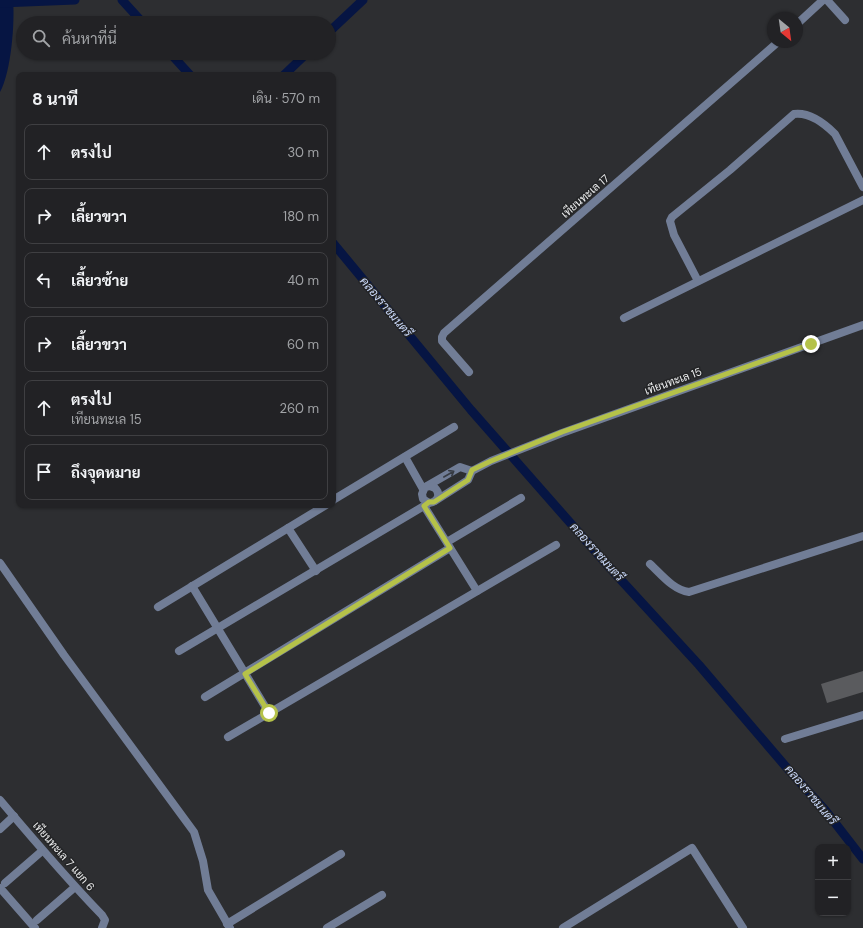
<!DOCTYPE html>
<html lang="th">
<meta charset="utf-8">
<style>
:root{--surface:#222225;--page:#2e2f32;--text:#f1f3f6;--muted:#a2a4a7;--line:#3f3f42}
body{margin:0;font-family:"DM Sans",Sarabun,sans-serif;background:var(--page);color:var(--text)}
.controls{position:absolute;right:12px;bottom:12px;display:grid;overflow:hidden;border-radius:8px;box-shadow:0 1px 3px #0004}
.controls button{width:36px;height:36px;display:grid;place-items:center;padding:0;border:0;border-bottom:1px solid var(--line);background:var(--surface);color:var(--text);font:20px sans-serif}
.compass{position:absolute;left:767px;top:12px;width:36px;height:36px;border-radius:50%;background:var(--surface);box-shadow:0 1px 3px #0004;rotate:151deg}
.stop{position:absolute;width:12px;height:12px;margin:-9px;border:3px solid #b5c249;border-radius:50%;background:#fff}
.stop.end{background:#b5c249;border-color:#fff;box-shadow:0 1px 4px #0008}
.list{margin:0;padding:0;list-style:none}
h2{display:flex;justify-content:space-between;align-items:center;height:52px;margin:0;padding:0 16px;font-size:17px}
h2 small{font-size:13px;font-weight:400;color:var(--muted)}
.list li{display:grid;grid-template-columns:26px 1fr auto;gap:12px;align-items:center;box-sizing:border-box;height:56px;margin:0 8px 8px;padding:0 8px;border:1px solid var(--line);border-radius:8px}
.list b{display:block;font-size:15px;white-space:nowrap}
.list p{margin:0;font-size:13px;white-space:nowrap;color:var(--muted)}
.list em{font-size:13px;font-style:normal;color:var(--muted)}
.icon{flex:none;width:22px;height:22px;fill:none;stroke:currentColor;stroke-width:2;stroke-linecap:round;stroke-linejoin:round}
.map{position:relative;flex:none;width:863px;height:928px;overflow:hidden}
.search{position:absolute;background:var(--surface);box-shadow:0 1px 3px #0004;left:16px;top:16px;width:320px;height:44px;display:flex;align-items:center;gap:10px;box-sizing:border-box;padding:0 14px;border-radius:22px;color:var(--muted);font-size:15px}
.panel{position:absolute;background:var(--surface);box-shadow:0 1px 3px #0004;left:16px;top:72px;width:320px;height:436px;border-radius:8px}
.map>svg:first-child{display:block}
.water{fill:#061543}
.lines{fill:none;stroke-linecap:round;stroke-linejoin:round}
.canal{stroke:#061543;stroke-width:9}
.building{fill:#5a5b5e}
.minor{stroke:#717d96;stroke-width:8}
.oneway{stroke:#373b43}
.route{stroke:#b5c249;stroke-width:5}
.labels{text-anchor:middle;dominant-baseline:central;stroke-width:3;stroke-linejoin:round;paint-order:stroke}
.street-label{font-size:11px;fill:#ebeced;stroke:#242527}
.water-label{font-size:12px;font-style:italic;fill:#cbdafb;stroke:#242527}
</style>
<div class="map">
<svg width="863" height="928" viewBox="0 0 863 928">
<rect width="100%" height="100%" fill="#2d2e31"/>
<path class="water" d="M0,0H13C15,23 11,72 0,92Z"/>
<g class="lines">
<g class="canal">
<path d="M122,0L143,23"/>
<path d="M0,3L75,0"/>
<path d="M329,32L363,0"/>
<path d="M170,53L190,75"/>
<path d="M284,75L307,53"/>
<path d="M333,243L471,410L610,568L699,665L787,768L825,810L863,859"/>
</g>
</g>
<path class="building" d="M863,671V692L827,703L821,684Z"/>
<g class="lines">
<g class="minor">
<path d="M827,0L845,20"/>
<path d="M797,24L823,0"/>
<path d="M698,281L674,235L670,221L672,217L730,170L794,114C809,112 824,123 835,134L863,187"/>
<path d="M624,318L863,200"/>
<path d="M469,372L442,341V337L444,333L778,42"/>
<path d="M405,457L423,489"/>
<path d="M427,486L460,467L472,471"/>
<path d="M333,500L454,427"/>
<path d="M435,501L468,480L472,471L491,461L562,433L863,325"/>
<path d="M424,506L477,591"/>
<path d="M288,528L316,571"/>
<path d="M447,542L521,498"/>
<path d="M0,563L64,655L194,832L203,861L208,890L230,928"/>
<path d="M650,564C661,574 673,590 689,592L863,536"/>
<path d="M192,586L269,713"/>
<path d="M158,607L326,505"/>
<path d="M179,651L429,503C438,502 441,494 435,488L430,486L425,487L422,494L423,499L429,503"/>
<path d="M205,697L450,548"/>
<path d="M228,737L556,545"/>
<path d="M785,739L863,715"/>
<path d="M0,800C33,839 66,878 102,915L105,920L102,928"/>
<path d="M0,829L14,816"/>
<path d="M5,883L42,851"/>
<path d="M0,888L35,928"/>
<path d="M37,920L75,887"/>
<path d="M227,924L341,854"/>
<path d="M327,928L382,895"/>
<path d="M563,928L692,848L743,928"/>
</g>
</g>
<defs><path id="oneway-shaft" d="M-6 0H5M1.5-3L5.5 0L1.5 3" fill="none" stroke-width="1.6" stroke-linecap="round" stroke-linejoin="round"/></defs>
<use class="oneway" href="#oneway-shaft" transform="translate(449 474) rotate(-30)"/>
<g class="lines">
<path class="route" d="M269,713L245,674L450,548L424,506L429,502H434L468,480L472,470L491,461L562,432L811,344"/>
</g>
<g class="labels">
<g class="street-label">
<text transform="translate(585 196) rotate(-41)">เทียนทะเล 17</text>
<text transform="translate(673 381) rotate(-20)">เทียนทะเล 15</text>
<text transform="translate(64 856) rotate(49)">เทียนทะเล 7 แยก 6</text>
</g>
<g class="water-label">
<text transform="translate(386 307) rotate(50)">คลองราชมนตรี</text>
<text transform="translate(597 552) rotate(48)">คลองราชมนตรี</text>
<text transform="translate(811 795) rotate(50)">คลองราชมนตรี</text>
</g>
</g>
</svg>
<div class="controls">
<button>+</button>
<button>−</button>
</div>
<svg class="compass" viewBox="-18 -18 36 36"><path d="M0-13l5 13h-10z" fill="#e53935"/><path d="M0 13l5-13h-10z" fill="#a2a4a7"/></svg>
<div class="stop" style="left:269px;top:713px"></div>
<div class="stop end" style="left:811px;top:344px"></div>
<div class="search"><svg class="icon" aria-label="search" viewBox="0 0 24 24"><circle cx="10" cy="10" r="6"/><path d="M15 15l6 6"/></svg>ค้นหาที่นี่</div>
<section class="panel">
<h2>8 นาที<small>เดิน · 570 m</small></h2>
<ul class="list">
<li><svg class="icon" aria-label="ahead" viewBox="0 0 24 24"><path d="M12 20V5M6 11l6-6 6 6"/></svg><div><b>ตรงไป</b></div><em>30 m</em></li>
<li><svg class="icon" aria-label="right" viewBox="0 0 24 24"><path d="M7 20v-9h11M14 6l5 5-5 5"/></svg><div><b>เลี้ยวขวา</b></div><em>180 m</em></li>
<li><svg class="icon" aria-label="left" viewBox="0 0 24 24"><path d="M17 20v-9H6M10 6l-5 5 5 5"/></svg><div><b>เลี้ยวซ้าย</b></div><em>40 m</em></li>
<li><svg class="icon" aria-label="right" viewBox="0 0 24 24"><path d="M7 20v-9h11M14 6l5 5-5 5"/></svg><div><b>เลี้ยวขวา</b></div><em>60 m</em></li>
<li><svg class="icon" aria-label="ahead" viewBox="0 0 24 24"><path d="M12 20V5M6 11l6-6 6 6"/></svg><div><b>ตรงไป</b><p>เทียนทะเล 15</p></div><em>260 m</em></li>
<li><svg class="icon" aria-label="arrive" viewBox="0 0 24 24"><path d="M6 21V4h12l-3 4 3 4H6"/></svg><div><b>ถึงจุดหมาย</b></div></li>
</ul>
</section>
</div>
